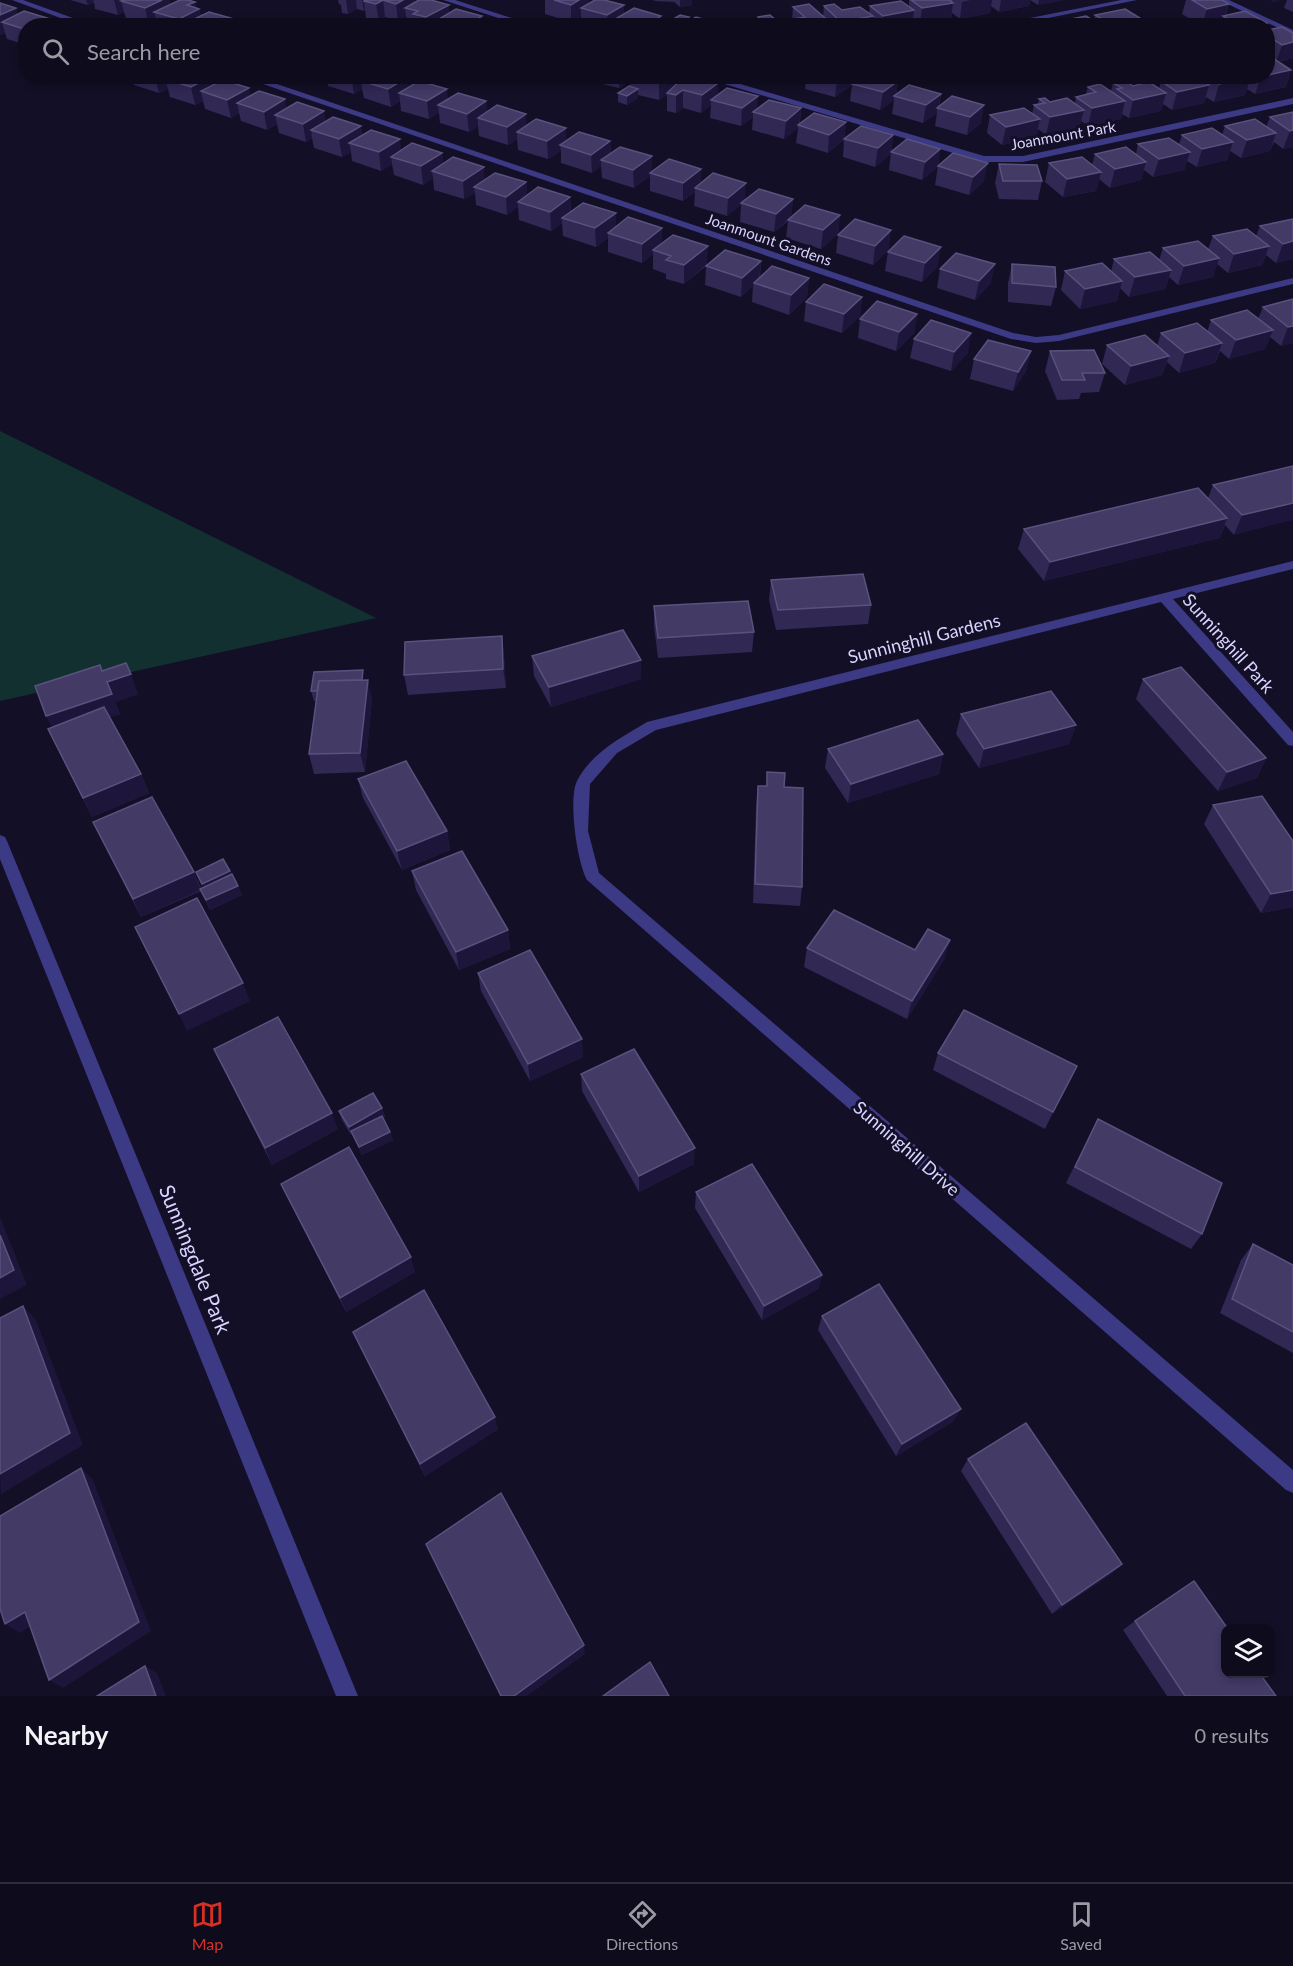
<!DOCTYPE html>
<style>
:root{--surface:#0e0b1c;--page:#1c1929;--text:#f1f3f6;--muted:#9b9ba3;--line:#2e2b3b;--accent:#d93025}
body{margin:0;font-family:Lato,sans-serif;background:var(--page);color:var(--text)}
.controls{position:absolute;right:18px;bottom:18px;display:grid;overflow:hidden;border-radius:12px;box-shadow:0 3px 9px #0003}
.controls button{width:54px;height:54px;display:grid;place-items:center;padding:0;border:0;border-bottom:2px solid var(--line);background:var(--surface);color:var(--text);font:30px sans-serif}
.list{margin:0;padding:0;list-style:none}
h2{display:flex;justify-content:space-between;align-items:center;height:78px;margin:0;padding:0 24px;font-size:26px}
h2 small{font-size:20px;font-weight:400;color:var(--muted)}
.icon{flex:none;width:33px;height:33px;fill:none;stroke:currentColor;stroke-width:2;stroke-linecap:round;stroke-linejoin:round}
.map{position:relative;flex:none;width:1293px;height:1696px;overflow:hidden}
.search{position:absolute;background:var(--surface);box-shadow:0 3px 9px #0003;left:18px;right:18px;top:18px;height:66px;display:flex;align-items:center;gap:15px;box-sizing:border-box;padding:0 21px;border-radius:24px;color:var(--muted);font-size:22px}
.sheet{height:186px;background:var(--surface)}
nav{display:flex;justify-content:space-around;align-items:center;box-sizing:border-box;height:84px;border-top:2px solid var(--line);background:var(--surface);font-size:16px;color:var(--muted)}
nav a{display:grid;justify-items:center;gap:3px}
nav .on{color:var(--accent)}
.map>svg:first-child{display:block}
.green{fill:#12302f}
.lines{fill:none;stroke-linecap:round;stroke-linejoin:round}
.minor{fill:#3d3a85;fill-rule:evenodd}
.wall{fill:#312854}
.shaded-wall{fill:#1d163a}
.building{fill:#433a66;stroke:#5a527e;stroke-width:1.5}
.labels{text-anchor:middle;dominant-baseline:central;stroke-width:6;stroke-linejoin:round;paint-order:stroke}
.far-street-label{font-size:15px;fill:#d9d4ff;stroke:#130f26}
.street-label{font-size:18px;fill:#d9d4ff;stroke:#130f26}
.near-street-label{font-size:21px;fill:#d9d4ff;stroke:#130f26}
</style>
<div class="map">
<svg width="1293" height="1696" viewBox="0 0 1293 1696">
<rect width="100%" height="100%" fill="#130f26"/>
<path class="green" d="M0,431L376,618L0,701Z"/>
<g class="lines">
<g class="minor">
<path d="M12,0H23L95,26H82Z"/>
<path d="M443,0H455L537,26H523Z"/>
<path d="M1121,0H1137L1009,26H990Z"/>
<path d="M1219,0H1229L1293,30V35Z"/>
<path d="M239,76H253L1013,333L1036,337L1059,335L1293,278V284L1059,341L1036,343L1011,339Z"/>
<path d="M698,76H713L984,156H1023L1293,98V104L1023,162H983Z"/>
<path d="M1293,561V569L1173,599L1293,732V746L1288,745L1161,602L656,730L617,753L590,784L588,831L599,873L1293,1470V1493L1286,1490L587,880C577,862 568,799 577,781C591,753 622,737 647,722Z"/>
<path d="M0,835L5,837L7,841L358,1696H336L0,859Z"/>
</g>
</g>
<g class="wall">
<path d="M70,0H169L170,4L195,2L196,8L199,9L201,16L234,19L235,25L251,26H158L157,22L149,25L126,18L124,12L118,15L95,9L94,3L88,5Z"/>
<path d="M338,0H414L415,2L449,13L482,16L483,25L518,26H410L407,25L406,16L398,21L385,17L379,21L366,18L365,10L364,11L357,9L348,14L342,13L341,5L339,4Z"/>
<path d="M545,0H589V3L624,5V14L661,26H584L581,25V16L571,22L545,14Z"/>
<path d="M653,0H692V5L680,7L674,2L655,1Z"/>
<path d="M909,0H1063L1038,5L1030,0L1029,6L999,12L991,6L990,13L960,19L952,13L951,20L920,25L913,20L912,26H788V20L792,19L793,7L823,16L824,6L842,10L869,14L870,6H909Z"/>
<path d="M1186,0H1222L1229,4L1226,15L1266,26H1221L1222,22L1202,26L1182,14Z"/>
<path d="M1287,0H1293V12L1284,8Z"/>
<path d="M0,3L18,14L49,25L66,26H26V45L7,39L5,33L0,35Z"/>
<path d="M1095,15L1151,26H1055L1056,22L1094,20Z"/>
<path d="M758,17L783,26L757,25Z"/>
<path d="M1293,33V58L1278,62L1291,70L1286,87L1255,94L1247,89L1245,95L1214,102L1206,97L1204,103L1172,110L1163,104L1161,111L1129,118L1122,114L1121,119L1088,126L1081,121L1079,128L1046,135L1038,129L1036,137L1002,145L987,133L990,115L1032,114L1034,105L1038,104L1039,99L1050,102L1075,103L1076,97L1086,94L1088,87L1111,91L1113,83L1159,89L1161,81L1200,80L1201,76H1268L1272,59L1268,57V36Z"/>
<path d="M115,76H214L215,84L326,121L361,126L362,135L402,150L442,153L443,164L485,179L526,182L527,195L570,197L571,211L616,213V226L662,228L661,244L707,264L761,261L760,278H809L807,297L789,315L752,302L753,286L741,297L705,285L706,266L684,284L666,279V274L653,269V254L642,263L608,252V238L596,247L563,236L562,223L551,231L519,220L518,207L507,215L476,205L475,193L464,199L434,190L433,178L423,185L394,175L392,164L381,171L352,161L351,152L342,157L314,148L312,138L306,142L279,133L277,124L267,130L241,121L239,113L231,118L205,109L203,101L195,105L170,97L168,89L159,93L134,85L132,78L127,80Z"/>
<path d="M298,76H406L409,87L448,99L486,101L487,112L527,125L567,141H610L611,153L652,156V172L701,183L745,200L793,199L791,216L840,215L838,234L821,249L786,238L788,221L774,232L740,222L741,205L727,216L694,206L695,192L683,201L650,191V176L634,188L602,178L601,166L592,173L561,163V151L548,159L518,150L517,139L508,145L479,136L478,126L469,132L440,123L439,113L429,119L401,111L400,101L391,107L364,98L362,89L354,94L328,86L326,77L316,82Z"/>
<path d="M590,76H676V85L718,83L717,95L757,110L801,108L800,124L846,122L844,140L828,153L796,143L798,128L784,139L752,130L753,117L741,126L710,118L711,105L701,113L683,108L676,113L667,111V95L659,100L638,95V98L627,105L618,102V93L630,86V81L619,88L590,81Z"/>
<path d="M806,76H858V79L888,76V78L898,81L896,95L941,94L939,107L952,96L981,123L967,135L935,126L937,113L923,123L892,114L894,100L880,110L850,101L852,85L835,97L805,89Z"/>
<path d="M1003,76H1021L1020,79L1011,81Z"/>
<path d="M1293,112V147L1283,149L1274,142L1270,151L1241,158L1230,151L1227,160L1197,167L1187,161L1184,170L1153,177L1144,170L1141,180L1110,188L1099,179L1096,191L1063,197L1045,182L1049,163L1092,165L1095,154H1136L1138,144H1179L1182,135H1222L1225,126L1266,127L1270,117Z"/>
<path d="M893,135L891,154L875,167L843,157L844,139Z"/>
<path d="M940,149L938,167L922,180L889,170L891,152Z"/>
<path d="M953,153L984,181L969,195L935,185L938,166Z"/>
<path d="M999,164L1042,181L1038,200L999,199L995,183Z"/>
<path d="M1293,219V259L1276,263L1266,255L1262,265L1228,273L1217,264L1213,277L1178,285L1169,277L1165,289L1129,297L1120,288L1117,301L1080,309L1061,290L1065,271L1111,272L1114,259L1159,260L1163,248L1208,249L1213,236H1256L1260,226Z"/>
<path d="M838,235L889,249L873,265L836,253Z"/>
<path d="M888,252L938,266L922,282L885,271Z"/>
<path d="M1012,264L1056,287L1051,306L1008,302V283Z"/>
<path d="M940,269L991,283L975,300L937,288Z"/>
<path d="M862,297L860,316L842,333L804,321L806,302Z"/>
<path d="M1293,299V343L1281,346L1270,337L1265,349L1229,359L1220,351L1215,363L1179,373L1167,362L1162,375L1125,385L1102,364L1107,345L1157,346L1161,333L1207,332L1211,320L1258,319L1263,307Z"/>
<path d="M917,314L914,333L896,351L858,338L860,319Z"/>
<path d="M914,339L968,353L951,371L910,358Z"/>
<path d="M1031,351L1026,371L1013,391L970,379L974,359Z"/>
<path d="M1050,351L1105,373L1099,392L1081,393L1079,399L1057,400L1045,371Z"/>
<path d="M1293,466L1234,535L1225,525L1220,538L1044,581L1018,549L1024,529L1208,498L1213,485Z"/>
<path d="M771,580L871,605L868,624L776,630L769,600Z"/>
<path d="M654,606L754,632L752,652L658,658L654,626Z"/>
<path d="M502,636L504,656L506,688L408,695L404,675Z"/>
<path d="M532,656L641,679L551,707L534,676Z"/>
<path d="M102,671L138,694L115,702L120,714L110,717L141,774L149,793L92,817L48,729L52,728Z"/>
<path d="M1143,679L1266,758L1257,778L1218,791L1136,699Z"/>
<path d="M365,680L372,699L365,772L314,774L309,754L316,701H314L311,691Z"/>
<path d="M961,714L1076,725L1069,744L979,768L956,734Z"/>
<path d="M828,749L943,754L939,774L848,803L825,768Z"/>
<path d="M767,772L784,787L802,887L800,906L753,903L756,805L758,786H766Z"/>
<path d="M358,779L447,831L450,850L402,870L363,798Z"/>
<path d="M1213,805L1293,841V907L1261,913L1204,824Z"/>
<path d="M93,822L194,872L201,888L203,887L196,872L230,871L238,886L242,895L210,910L201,891L141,917Z"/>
<path d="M412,871L508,930L510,949L459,970L416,890Z"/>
<path d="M807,948L915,950L945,958L907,1019L804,967Z"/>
<path d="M478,973L583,1057L530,1081L481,991Z"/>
<path d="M214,1049L338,1129L272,1165Z"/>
<path d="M938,1053L1077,1066L1045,1129L933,1070Z"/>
<path d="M581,1074L694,1164L639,1192L582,1091Z"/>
<path d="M382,1108L385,1117L383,1118L390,1132L393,1140L362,1155L353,1135H351L342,1120L339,1111Z"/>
<path d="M1098,1119L1202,1234L1191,1249L1066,1183Z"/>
<path d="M281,1184L415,1272L346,1312Z"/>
<path d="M696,1192L822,1275L818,1289L762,1320L695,1208Z"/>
<path d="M1253,1244L1293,1265V1353L1220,1313L1241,1260Z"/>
<path d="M822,1316L954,1421L896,1456L818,1330Z"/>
<path d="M353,1332L498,1429L425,1476Z"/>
<path d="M968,1459L1122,1564L1111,1574L1052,1614L961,1471Z"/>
<path d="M1135,1621L1276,1696H1167L1123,1630Z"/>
</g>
<g class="shaded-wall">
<path d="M86,0H93L94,3L88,5Z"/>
<path d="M114,0H137L121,1L124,12L118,15Z"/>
<path d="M155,0H169L170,6L154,12L157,22L149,25L145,8Z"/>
<path d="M346,0H356L357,9L348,14Z"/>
<path d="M362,0H381L364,1L365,10L364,11Z"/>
<path d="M383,0L385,17L379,21L376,4Z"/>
<path d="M403,0H414L416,11L405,8L406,16L398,21L396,4Z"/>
<path d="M579,0H589V8H581V16L571,22V5Z"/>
<path d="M680,0H692V5L680,7Z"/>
<path d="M971,0H992L990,13L960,19L962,2Z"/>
<path d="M1001,0H1030L1029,6L999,12Z"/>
<path d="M1039,0H1063L1038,5Z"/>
<path d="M1272,0H1281L1271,3Z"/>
<path d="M195,2L197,10L199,9L203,26L188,22L189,26H180L179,19L187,5Z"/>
<path d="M953,3L951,20L920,25L922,8Z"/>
<path d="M1229,4L1225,17L1223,16L1222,22L1202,26L1207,9Z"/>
<path d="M449,5L450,22L427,26L426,17Z"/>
<path d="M624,5V20L617,18L618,26H608L607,15Z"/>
<path d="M16,8L21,25L2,22L5,33L0,35V15Z"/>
<path d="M914,10L912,26H882L883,16Z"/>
<path d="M482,16L483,26H466Z"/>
<path d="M661,16V26H645Z"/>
<path d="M873,16L872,26H841V22Z"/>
<path d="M47,18L49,26H32Z"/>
<path d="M234,19L235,26H221Z"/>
<path d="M707,20V26H700Z"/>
<path d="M1125,21L1124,26H1110V24Z"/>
<path d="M1293,42V58L1276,62L1282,45Z"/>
<path d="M1291,70L1286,87L1255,94L1261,76H1268V75Z"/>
<path d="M126,76H132V78L127,80Z"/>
<path d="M155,76H180L165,79L168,89L159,93Z"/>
<path d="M212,76H214L217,93L201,91L203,101L195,105L191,87Z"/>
<path d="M316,76H326V77L316,82Z"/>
<path d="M351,76H373L361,81L362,89L354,94Z"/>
<path d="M618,76H630V81L619,88Z"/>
<path d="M668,76H676L675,89L667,93V95L659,100V83Z"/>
<path d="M836,76H858V81L852,84V85L835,97L837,79Z"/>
<path d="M1012,76H1021L1020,79L1011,81Z"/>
<path d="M408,77L410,95L399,93L400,101L391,107L388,89Z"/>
<path d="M1251,77L1245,95L1214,102L1219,84Z"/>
<path d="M898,81L896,97L894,96V100L880,110L883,92Z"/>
<path d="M718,83L717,101L711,100V105L701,113L702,95Z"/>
<path d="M1209,85L1204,103L1172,110L1177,92Z"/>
<path d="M249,88L253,106L237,103L239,113L231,118L227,100Z"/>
<path d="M447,89L449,107L438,105L439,113L429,119L427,101Z"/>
<path d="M638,89V98L627,105V96Z"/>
<path d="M683,90V108L676,113V95Z"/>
<path d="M1166,93L1161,111L1129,118L1133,100Z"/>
<path d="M941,94L938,108H937V113L923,123L926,105Z"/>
<path d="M758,96L757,113L753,112V117L741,126L742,108Z"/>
<path d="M285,99L289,117L275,115L277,124L267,130L264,112Z"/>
<path d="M486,101L488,119L478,118V126L469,132L467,114Z"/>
<path d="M1125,101L1121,119L1088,126L1092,108Z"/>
<path d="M984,105L981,123L967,135L970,117Z"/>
<path d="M801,108L799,126L798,125V128L784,139L786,121Z"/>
<path d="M1084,110L1079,128L1046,135L1050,117Z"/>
<path d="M324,111L328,129L311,130L312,138L306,142L303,124Z"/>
<path d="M526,114L527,132H517V139L508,145L507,127Z"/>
<path d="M1040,119L1036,137L1002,145L1006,127Z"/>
<path d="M846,122L844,140L828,153L829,135Z"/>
<path d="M361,126L363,144L349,143L351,152L342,157L339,139Z"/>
<path d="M566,128L567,146L560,145L561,151L548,159L547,141Z"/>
<path d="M1293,130V147L1283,149L1290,131Z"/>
<path d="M1276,133L1270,151L1241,158L1247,140Z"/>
<path d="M893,135L891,154L875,167L878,148Z"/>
<path d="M400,139L402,157H391L392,164L381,171L379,152Z"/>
<path d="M610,141L611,159L601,160V166L592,173L591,155Z"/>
<path d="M1233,142L1227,160L1197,167L1202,149Z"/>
<path d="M940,149L938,167L922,180L925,162Z"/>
<path d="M1190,152L1184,170L1153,177L1159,159Z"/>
<path d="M442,153L444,171H432L433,178L423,185L421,166Z"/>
<path d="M652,156V173H650V176L634,188L633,170Z"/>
<path d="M1146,162L1141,180L1110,188L1115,169Z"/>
<path d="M988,163L984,181L969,195L973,177Z"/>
<path d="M484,167L485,185L474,187L475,193L464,199L463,181Z"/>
<path d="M701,169V187L695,188V192L683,201V183Z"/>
<path d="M1101,172L1096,191L1063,197L1067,179Z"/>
<path d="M526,182L528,201L518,202V207L507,215L506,197Z"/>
<path d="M746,183L745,202L741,203V205L727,216L728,198Z"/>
<path d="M570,197L571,216L562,218V223L551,231L550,212Z"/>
<path d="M793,199L791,217L774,232L776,214Z"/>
<path d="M616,213V232L608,233V238L596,247L595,228Z"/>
<path d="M840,215L838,234L821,249L823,230Z"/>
<path d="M662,228L661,247L653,250V254L642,263V244Z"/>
<path d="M891,230L889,249L873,265L875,246Z"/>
<path d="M1293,241V259L1276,263L1283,244Z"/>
<path d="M708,246L707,264L684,284V265Z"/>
<path d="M1269,246L1262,265L1228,273L1234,254Z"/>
<path d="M941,247L938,266L922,282L925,263Z"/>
<path d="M1219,258L1213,277L1178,285L1184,266Z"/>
<path d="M761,261L759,280L754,283L753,286L741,297L742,278Z"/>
<path d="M995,264L991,283L975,300L979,281Z"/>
<path d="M1171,270L1165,289L1129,297L1135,277Z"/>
<path d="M809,278L807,297L789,315L791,295Z"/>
<path d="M1122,281L1117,301L1080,309L1085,289Z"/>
<path d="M862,297L860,316L842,333L844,314Z"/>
<path d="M917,314L914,333L896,351L899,332Z"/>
<path d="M1293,326V343L1281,346L1288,327Z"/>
<path d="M1273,330L1265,349L1229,359L1236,340Z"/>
<path d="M971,333L968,353L951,371L954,352Z"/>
<path d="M1222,343L1215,363L1179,373L1185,353Z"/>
<path d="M1031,351L1026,371L1013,391L1018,372Z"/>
<path d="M1169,356L1162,375L1125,385L1131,366Z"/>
<path d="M1293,503V520L1234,535L1242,515Z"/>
<path d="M1227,518L1220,538L1044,581L1050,562Z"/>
<path d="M502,636L504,656L506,688L503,669Z"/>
<path d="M641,660V679L551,707L549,687Z"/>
<path d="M131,674L138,694L115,702L120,714L56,736L46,716L107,682Z"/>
<path d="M368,680L372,699L365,772L360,753Z"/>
<path d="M1076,725L1069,744L979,768L984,749Z"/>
<path d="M943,754L939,774L848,803L851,784Z"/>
<path d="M1266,758L1257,778L1218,791L1227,772Z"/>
<path d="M141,774L149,793L92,817L83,798Z"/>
<path d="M447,831L450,850L402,870L397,851Z"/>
<path d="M230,871L233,880L206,893L202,884Z"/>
<path d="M194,872L201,890L141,917L133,899Z"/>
<path d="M238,886L242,895L210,910L206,900Z"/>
<path d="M1293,890V907L1261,913L1271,894Z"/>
<path d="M508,930L510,949L459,970L456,952Z"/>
<path d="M950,940L945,958L907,1019L912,1001Z"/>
<path d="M243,983L250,1001L187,1031L179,1014Z"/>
<path d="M582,1039L583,1057L530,1081L528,1064Z"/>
<path d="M1077,1066L1069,1083L1045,1129L1053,1112Z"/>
<path d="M382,1108L385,1117L353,1135L351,1131L353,1135H351L349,1127Z"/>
<path d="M332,1113L338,1129L272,1165L265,1148Z"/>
<path d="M390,1132L393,1140L362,1155L359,1147Z"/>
<path d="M695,1148L694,1164L639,1192V1176Z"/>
<path d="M0,1217L27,1285L0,1299Z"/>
<path d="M411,1257L415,1272L346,1312L340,1298Z"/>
<path d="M822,1275L818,1289L762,1320L764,1306Z"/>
<path d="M23,1306L36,1320L83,1445L1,1494L0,1474Z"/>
<path d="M961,1409L954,1421L896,1456L902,1444Z"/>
<path d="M495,1417L498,1429L425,1476L420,1464Z"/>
<path d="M81,1468L93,1480L151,1631L63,1688L49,1680Z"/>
<path d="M1122,1564L1111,1574L1052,1614L1062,1605Z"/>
<path d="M25,1612L40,1620L20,1633L5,1624Z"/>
<path d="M584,1645L585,1654L527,1696H514Z"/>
<path d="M145,1666L157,1673L166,1696H156Z"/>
</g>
<g class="building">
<path d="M124,0H162L145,8L121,1Z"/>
<path d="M180,0H188L195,2L187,5L199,9L179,19L154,12Z"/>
<path d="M365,0H403L396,4L383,0L376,4L364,1Z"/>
<path d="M419,0H431L449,5L426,17L413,14L418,11L405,8Z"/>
<path d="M554,0H579L571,5Z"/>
<path d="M595,0H604L624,5L607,15L581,8Z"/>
<path d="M911,0H950L953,3L922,8Z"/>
<path d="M1192,0H1222L1229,4L1207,9Z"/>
<path d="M901,1L914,10L883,16L870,6Z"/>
<path d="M0,3L16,8L0,15Z"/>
<path d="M809,4L832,24L822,26H795L788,20L805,17L793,7Z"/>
<path d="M834,4L842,10L860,7L873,16L841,22L824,6Z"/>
<path d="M634,8L661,16L645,26L617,18Z"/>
<path d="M456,9L482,16L466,26L452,22L446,26H427Z"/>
<path d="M1125,9L1151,25L1132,26L1125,21L1110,24L1095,15Z"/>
<path d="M24,11L47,18L32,26H26V28L24,29L2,22Z"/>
<path d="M1245,11L1267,23L1255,26H1241L1223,16Z"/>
<path d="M209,12L234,19L221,26H199L188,22Z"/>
<path d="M680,15L689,17L683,21L687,22L696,17L707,20L700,26H662Z"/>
<path d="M770,15L783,26H752L765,24L758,17Z"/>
<path d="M1086,16L1102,26H1062L1056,22Z"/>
<path d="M493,19L518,26H482Z"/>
<path d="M55,22L66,26H48Z"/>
<path d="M241,23L251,26H235Z"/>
<path d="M1047,23L1051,26H1033Z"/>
<path d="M1282,27L1293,33V42L1282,45L1268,36V30Z"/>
<path d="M1274,59L1291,70L1268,75V60Z"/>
<path d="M170,76H212L191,87L165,79Z"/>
<path d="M368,76H406L408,77L388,89L361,81Z"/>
<path d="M636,76H668L659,83Z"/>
<path d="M685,76H694L718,83L702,95L683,90L676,95L667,93Z"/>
<path d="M827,76H841L837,79Z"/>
<path d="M861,76H882L898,81L883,92L852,84Z"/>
<path d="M1183,76H1196L1209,85L1177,92L1161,81Z"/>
<path d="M1207,76H1249L1251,77L1219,84Z"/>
<path d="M223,80L249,88L227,100L201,91Z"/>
<path d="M1124,80L1133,86L1149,82L1166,93L1133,100L1117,89L1122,88L1113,83Z"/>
<path d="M419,81L447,89L427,101L399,93Z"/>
<path d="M1100,84L1125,101L1092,108L1076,97L1096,92L1088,87Z"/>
<path d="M909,85L941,94L926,105L894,96Z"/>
<path d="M629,86L638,89L627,96L618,93Z"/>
<path d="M727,88L758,96L742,108L711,100Z"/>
<path d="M259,91L285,99L264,112L237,103Z"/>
<path d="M458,93L486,101L467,114L438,105Z"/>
<path d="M952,96L984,105L970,117L937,108Z"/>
<path d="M1045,98L1050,102L1067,98L1084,110L1050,117L1034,105L1045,103L1039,99Z"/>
<path d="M769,100L801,108L786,121L753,112Z"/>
<path d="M297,102L324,111L303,124L275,115Z"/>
<path d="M497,105L526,114L507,127L478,118Z"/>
<path d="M1024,108L1040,119L1006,127L990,115Z"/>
<path d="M1293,112V130L1290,131L1270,117Z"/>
<path d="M814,113L846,122L829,135L798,125Z"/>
<path d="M333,117L361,126L339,139L311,130Z"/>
<path d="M536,119L566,128L547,141L517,132Z"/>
<path d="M1255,119L1276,133L1247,140L1225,126Z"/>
<path d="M861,126L893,135L878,148L844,139Z"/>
<path d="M1212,128L1233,142L1202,149L1182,135Z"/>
<path d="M371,130L400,139L379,152L349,143Z"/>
<path d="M579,132L610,141L591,155L560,145Z"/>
<path d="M1169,138L1190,152L1159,159L1138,144Z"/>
<path d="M907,139L940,149L925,162L891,152Z"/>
<path d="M412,143L442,153L421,166L391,157Z"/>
<path d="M620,147L652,156L633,170L601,160Z"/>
<path d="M1126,147L1146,162L1115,169L1095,154Z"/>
<path d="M953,153L988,163L973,177L938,166Z"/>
<path d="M453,157L484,167L463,181L432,171Z"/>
<path d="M1082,157L1101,172L1067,179L1049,163Z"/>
<path d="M669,159L701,169L683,183L650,173Z"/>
<path d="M999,164L1037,165L1042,181H1003Z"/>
<path d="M495,173L526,182L506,197L474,187Z"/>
<path d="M713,173L746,183L728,198L695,188Z"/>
<path d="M538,187L570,197L550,212L518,202Z"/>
<path d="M759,189L793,199L776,214L741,203Z"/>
<path d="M583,203L616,213L595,228L562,218Z"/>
<path d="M805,205L840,215L823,230L788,220Z"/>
<path d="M628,217L662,228L642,244L608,233Z"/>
<path d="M855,219L891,230L875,246L838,235Z"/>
<path d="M1293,219V241L1283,244L1260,226Z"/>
<path d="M1247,229L1269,246L1234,254L1213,236Z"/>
<path d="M673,235L708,246L684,265L666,260L671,256L653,250Z"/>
<path d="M904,236L941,247L925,263L888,252Z"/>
<path d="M1198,241L1219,258L1184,266L1163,248Z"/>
<path d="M725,250L761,261L742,278L706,266Z"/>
<path d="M1150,252L1171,270L1135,277L1114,259Z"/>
<path d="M956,253L995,264L979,281L940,269Z"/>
<path d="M1102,263L1122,281L1085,289L1065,271Z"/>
<path d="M1012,264L1055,267L1056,287L1012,283Z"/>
<path d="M772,266L809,278L791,295L754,283Z"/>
<path d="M824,284L862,297L844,314L806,302Z"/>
<path d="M1293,299V326L1288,327L1263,307Z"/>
<path d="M877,301L917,314L899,332L860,319Z"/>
<path d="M1247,310L1273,330L1236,340L1211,320Z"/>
<path d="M931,320L971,333L954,352L914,339Z"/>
<path d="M1197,323L1222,343L1185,353L1161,333Z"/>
<path d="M1145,335L1169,356L1131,366L1107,345Z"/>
<path d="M988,340L1031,351L1018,372L974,359Z"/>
<path d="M1094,350L1105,373H1082L1085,380H1062L1050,351Z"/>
<path d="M1293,466V503L1242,515L1213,485Z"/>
<path d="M1198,488L1227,518L1050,562L1024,529Z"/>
<path d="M863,574L871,605L778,610L771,580Z"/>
<path d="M748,601L754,632L658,638L654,606Z"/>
<path d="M623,630L641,660L549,687L532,656Z"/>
<path d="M502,636L503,669L404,675L405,642Z"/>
<path d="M126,663L131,674L107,682L112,694L46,716L35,686L100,665L102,671Z"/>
<path d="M1181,667L1266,758L1227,772L1143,679Z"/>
<path d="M363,670L362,680L319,681L317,691H311L314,672Z"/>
<path d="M368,680L360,753L309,754L319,681Z"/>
<path d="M1051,691L1076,725L984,749L961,714Z"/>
<path d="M104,707L141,774L83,798L48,729Z"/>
<path d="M918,720L943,754L851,784L828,749Z"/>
<path d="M406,761L447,831L397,851L358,779Z"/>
<path d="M767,772L785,773L784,787L803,788L802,887L755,884L758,786H767Z"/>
<path d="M1262,796L1293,841V890L1271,894L1213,805Z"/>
<path d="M152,797L194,872L133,899L93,822Z"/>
<path d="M462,851L508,930L456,952L412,871Z"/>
<path d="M223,859L230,871L202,884L196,872Z"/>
<path d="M232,874L238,886L206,900L200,889Z"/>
<path d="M197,898L243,983L179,1014L135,927Z"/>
<path d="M834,910L915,950L928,929L950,940L912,1001L807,948Z"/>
<path d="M530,950L582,1039L528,1064L478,973Z"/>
<path d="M964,1010L1077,1066L1053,1112L938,1053Z"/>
<path d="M278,1017L332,1113L265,1148L214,1049Z"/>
<path d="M634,1049L695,1148L639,1176L581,1074Z"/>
<path d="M373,1093L382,1108L349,1127L339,1111Z"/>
<path d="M382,1116L390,1132L359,1147L351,1131Z"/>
<path d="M1098,1119L1222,1183L1202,1234L1075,1167Z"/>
<path d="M349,1147L411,1257L340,1298L281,1184Z"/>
<path d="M752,1164L822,1275L764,1306L696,1192Z"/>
<path d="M0,1235L14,1270L0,1278Z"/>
<path d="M1253,1244L1293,1265V1332L1232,1299Z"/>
<path d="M879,1284L961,1409L902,1444L822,1316Z"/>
<path d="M424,1290L495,1417L420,1464L353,1332Z"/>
<path d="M23,1306L70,1433L0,1474V1318Z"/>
<path d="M1026,1423L1122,1564L1062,1605L968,1459Z"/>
<path d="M81,1468L139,1622L49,1680L25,1612L5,1624L0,1609V1516Z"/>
<path d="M501,1493L584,1645L514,1696H501L426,1544Z"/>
<path d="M1194,1581L1228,1629H1226V1674H1260L1276,1696H1185L1135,1621Z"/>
<path d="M650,1662L669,1696H603Z"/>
<path d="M145,1666L156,1696H97Z"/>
</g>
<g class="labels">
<g class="far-street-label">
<text transform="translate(1063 135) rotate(-10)">Joanmount Park</text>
<text transform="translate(769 239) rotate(19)">Joanmount Gardens</text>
</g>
<g class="street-label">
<text transform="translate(924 638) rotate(-14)">Sunninghill Gardens</text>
<text transform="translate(1229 643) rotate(48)">Sunninghill Park</text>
<text transform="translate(907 1148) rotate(41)">Sunninghill Drive</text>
</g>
<g class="near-street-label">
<text transform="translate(196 1259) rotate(68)">Sunningdale Park</text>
</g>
</g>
</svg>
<div class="controls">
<button><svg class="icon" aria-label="layers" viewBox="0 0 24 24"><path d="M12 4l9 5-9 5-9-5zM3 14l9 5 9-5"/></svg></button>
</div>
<div class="search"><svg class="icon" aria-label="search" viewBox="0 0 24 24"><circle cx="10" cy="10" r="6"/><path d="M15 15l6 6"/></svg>Search here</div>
</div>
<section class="sheet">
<h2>Nearby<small>0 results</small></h2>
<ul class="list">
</ul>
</section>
<nav>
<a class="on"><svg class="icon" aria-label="map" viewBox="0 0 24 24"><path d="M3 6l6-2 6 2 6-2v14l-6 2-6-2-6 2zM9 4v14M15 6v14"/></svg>Map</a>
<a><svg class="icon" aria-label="directions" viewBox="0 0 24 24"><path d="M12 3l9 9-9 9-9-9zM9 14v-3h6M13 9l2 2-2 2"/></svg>Directions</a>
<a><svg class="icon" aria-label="saved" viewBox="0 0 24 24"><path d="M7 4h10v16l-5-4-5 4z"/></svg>Saved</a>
</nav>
